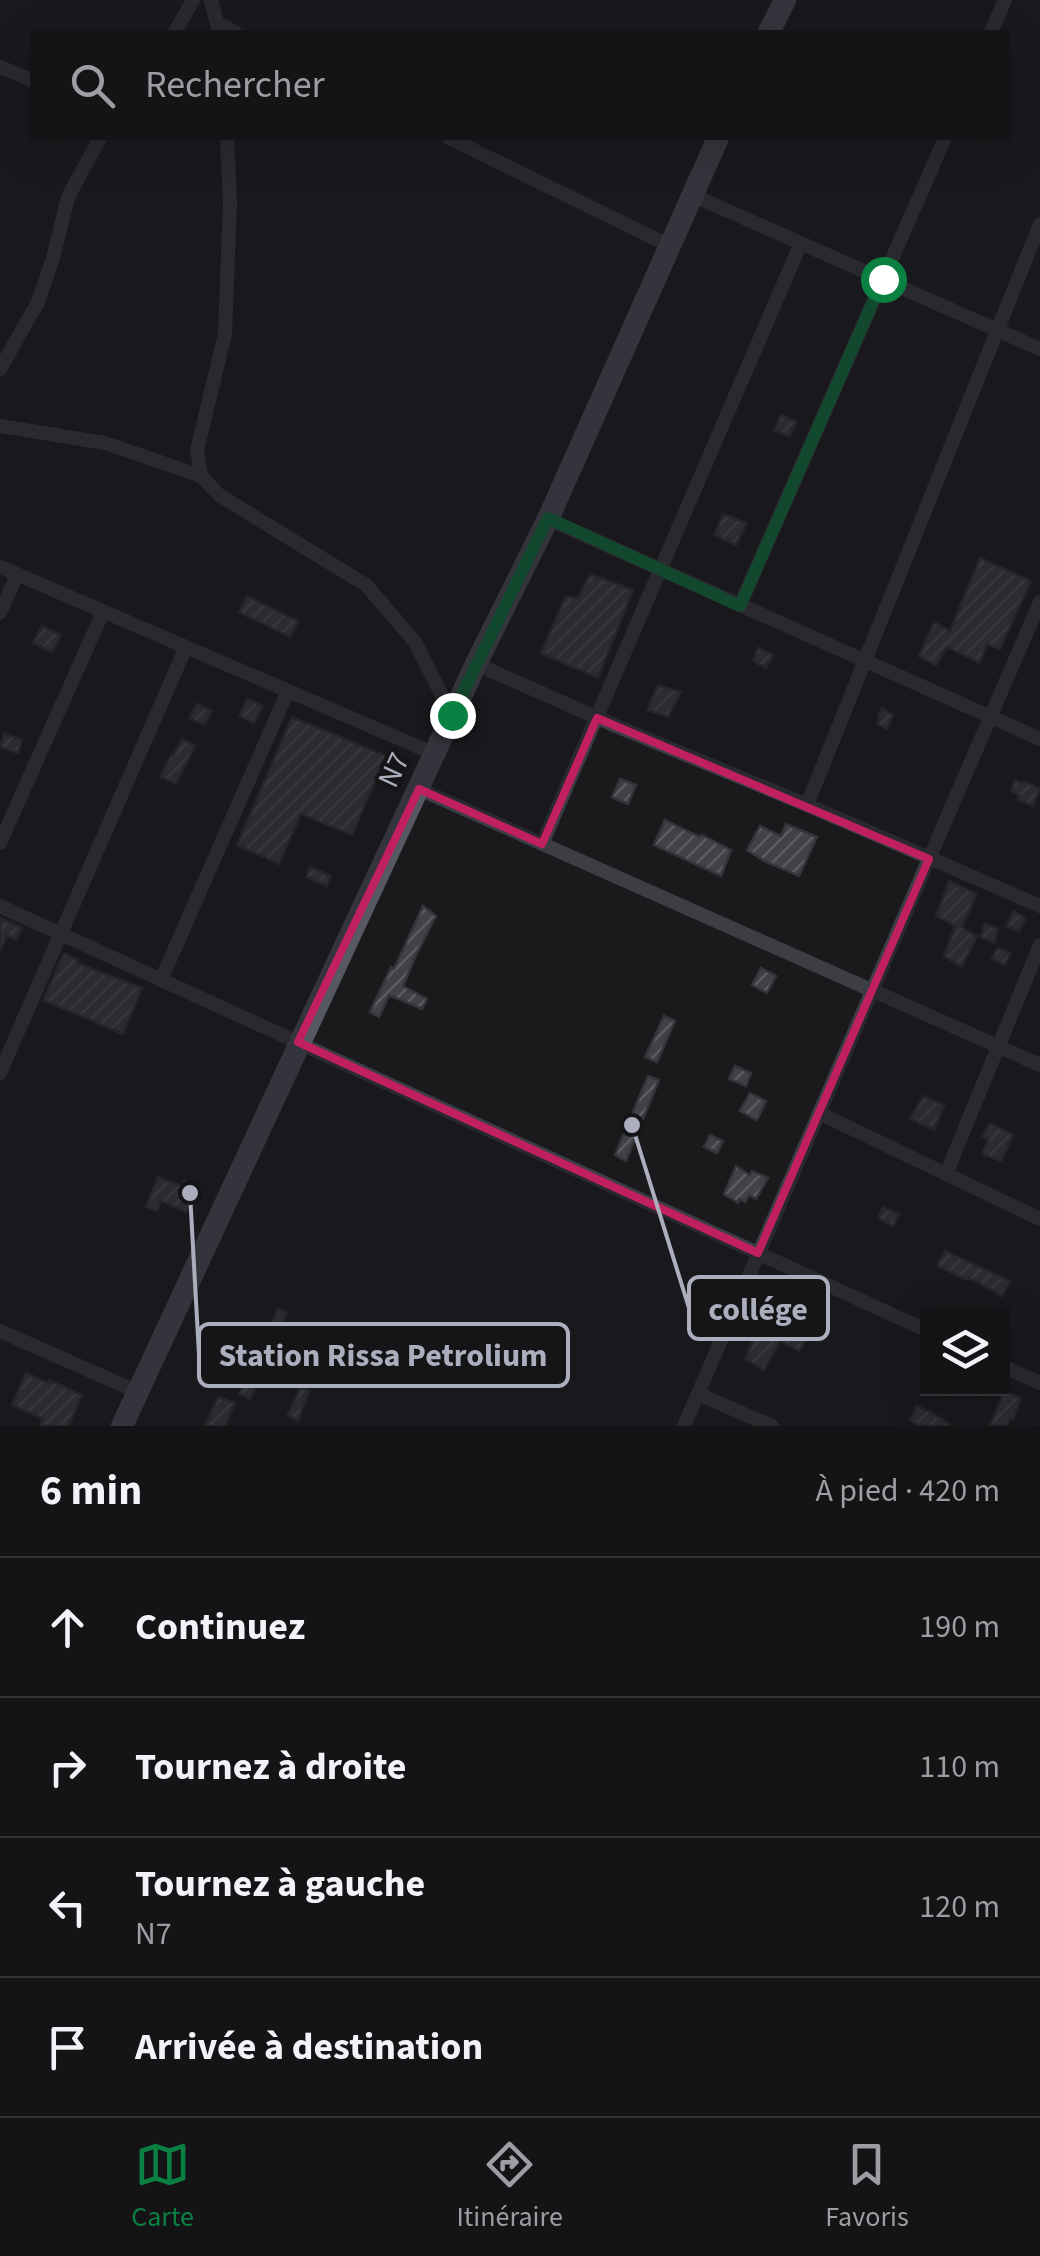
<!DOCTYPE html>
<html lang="fr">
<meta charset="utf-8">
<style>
:root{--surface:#141416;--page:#1d1d1f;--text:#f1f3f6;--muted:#9d9ea1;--line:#333335;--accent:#0b8043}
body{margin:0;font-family:"Source Sans 3",sans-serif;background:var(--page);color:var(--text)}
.controls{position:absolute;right:30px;bottom:30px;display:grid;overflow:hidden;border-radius:0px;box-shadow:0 10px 40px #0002}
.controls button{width:90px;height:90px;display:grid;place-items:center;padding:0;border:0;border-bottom:2px solid var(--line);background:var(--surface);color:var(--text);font:50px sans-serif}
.stop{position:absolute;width:30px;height:30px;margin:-22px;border:8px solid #0b8043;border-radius:50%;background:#fff}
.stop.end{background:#0b8043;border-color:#fff;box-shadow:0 2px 10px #0008}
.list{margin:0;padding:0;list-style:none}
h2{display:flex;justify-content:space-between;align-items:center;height:130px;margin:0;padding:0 40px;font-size:42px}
h2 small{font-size:32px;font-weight:400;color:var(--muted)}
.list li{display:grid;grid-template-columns:65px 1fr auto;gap:30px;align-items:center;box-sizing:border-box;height:140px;padding:0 40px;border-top:2px solid var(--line)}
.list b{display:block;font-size:38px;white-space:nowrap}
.list p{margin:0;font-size:32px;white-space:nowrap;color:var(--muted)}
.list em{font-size:32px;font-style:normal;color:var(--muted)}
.icon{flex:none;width:55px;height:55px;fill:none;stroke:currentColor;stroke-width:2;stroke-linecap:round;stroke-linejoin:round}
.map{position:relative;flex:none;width:1040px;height:1426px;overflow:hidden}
.search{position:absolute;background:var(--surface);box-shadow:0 10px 40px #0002;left:30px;right:30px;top:30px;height:110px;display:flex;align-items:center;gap:25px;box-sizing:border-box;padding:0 35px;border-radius:0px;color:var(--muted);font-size:38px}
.sheet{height:690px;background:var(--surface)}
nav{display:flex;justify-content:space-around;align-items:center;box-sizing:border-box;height:140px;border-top:2px solid var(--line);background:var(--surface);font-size:28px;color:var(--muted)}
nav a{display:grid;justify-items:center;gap:5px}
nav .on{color:var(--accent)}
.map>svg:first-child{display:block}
.building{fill:url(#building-hatch);stroke:#343439;stroke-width:2.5}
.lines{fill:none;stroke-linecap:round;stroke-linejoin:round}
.street{stroke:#3d3d44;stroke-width:14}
.primary{stroke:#565862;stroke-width:22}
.route{stroke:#0b8043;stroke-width:12}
.marked{fill:none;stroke:#c12060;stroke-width:8;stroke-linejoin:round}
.labels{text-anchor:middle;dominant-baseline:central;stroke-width:8;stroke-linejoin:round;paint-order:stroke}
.street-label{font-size:30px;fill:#abafbd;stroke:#151518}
.leader{fill:none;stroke:#abafbd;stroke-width:4}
.callout-dot{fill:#abafbd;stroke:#151518;stroke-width:4}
.callout{fill:#151518;stroke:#abafbd;stroke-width:4}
.callout-label{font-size:32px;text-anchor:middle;font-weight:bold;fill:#abafbd}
</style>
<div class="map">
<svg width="1040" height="1426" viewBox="0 0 1040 1426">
<defs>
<pattern id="building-hatch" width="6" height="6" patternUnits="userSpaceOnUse" patternTransform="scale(2.5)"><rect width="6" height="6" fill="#414247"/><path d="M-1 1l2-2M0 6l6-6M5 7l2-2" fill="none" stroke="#5a5b60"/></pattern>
</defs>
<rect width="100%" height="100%" fill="#1a1a1d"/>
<g class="building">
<path d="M781,415L796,422L790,437L774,430Z"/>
<path d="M723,514L747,523L736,545L714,535Z"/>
<path d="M980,558L1031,581L1000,649L987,644L980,663L947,647L936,665L919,656L934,622L950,631Z"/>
<path d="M590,574L633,590L598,678L541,653L566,596L578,598Z"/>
<path d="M247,596L298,621L290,637L239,612Z"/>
<path d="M42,626L61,635L52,652L33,643Z"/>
<path d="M758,648L773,655L766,668L753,661Z"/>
<path d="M658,685L681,692L668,717L647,710Z"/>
<path d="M247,699L263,706L254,723L239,716Z"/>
<path d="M197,704L212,711L204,725L189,718Z"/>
<path d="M882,708L893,715L887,729L877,724L880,718L878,716Z"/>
<path d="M292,717L386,756L352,835L301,814L279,864L237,845Z"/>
<path d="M4,733L22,740L18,753L0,747Z"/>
<path d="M182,739L195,746L176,784L160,777L171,755L173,756Z"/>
<path d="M620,779L636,785L628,804L612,797Z"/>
<path d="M1015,780L1022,783L1024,781L1040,789L1033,806L1017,799L1019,796L1011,791Z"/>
<path d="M665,820L700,837L702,835L731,850L721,876L654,845Z"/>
<path d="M786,824L817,837L799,876L766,862L747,850L760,826L781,836Z"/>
<path d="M310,867L331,876L327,886L306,877Z"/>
<path d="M949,881L977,894L962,927L977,936L962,967L944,956L955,926L936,916Z"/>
<path d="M423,906L436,916L416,955L403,986L427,999L422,1009L389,995L379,1017L370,1012L391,967L394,969Z"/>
<path d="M1013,911L1026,918L1019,931L1006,926Z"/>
<path d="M0,918L22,928L16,940L7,936L0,951Z"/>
<path d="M985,923L998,929L994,943L980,937Z"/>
<path d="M997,948L1011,953L1005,965L992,959Z"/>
<path d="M64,953L78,960L77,963L142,988L123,1034L43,1000Z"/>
<path d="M761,968L776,976L767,993L752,985Z"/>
<path d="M664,1016L675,1021L657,1062L645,1057Z"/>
<path d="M735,1066L751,1073L746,1086L729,1079Z"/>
<path d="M648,1076L659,1080L626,1161L615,1155Z"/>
<path d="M750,1093L766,1101L757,1120L740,1111Z"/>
<path d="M923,1096L944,1105L934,1130L910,1119Z"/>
<path d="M990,1123L1013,1135L1001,1161L982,1154L988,1140L982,1137Z"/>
<path d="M710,1135L723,1141L717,1153L704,1147Z"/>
<path d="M736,1166L750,1175L752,1171L768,1178L756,1199L749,1195L745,1202L739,1199L738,1203L724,1194Z"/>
<path d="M158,1177L182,1186L184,1181L197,1187L186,1212L161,1201L157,1211L146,1207Z"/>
<path d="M883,1207L899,1214L893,1226L878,1218Z"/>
<path d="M945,1251L1010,1281L1002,1296L969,1278L968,1280L937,1266Z"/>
<path d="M784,1291L800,1297L787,1323L808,1335L799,1351L780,1341L764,1370L745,1359L755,1336L758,1338L768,1316L772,1317Z"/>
<path d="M278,1309L287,1313L250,1399L239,1394Z"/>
<path d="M26,1373L48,1383L49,1380L82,1395L68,1426H40L43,1419L12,1405Z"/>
<path d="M300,1388L309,1391L298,1421L288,1415Z"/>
<path d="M1004,1392L1021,1398L1013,1419L1010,1418L1006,1426H990Z"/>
<path d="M218,1397L235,1403L225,1426H205Z"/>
<path d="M917,1406L934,1414L951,1426H920L910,1420Z"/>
</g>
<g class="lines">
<g class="street">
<path d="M211,0L219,32"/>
<path d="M217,23L235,32"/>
<path d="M175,32L193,0"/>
<path d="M991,32L1005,0"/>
<path d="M0,67L32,80"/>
<path d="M227,138L230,203L225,334L197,450L201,476L219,495L366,585L415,642L452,715"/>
<path d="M449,138L670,246"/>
<path d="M692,195L1040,349"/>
<path d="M0,369L38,302L53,258L68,197L100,138"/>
<path d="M0,426L105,443L201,476"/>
<path d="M548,519L1040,739"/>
<path d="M0,567L435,754"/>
<path d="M740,605L945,138"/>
<path d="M0,613L17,575"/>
<path d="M476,664L616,726L807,805L1040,906"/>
<path d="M419,789L1040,1065"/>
<path d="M807,805L1040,224"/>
<path d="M0,843L103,612"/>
<path d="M542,844L801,243"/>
<path d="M0,906L928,1331"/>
<path d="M161,980L288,691"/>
<path d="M0,1073L186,647"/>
<path d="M819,1113L1040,1219"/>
<path d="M946,1174L1040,945"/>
<path d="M0,1331L138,1392"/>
<path d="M1002,1366L1040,1383"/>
<path d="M698,1394L772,1426"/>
<path d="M684,1426L1040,602"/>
</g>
<g class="primary">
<path d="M769,32L785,0"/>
<path d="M122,1426L476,664L548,519L718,138"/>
</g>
</g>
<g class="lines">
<path class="route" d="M452,715L548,518L740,606L883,279"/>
</g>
<path d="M0 0H1040V1426H0ZM597,718L929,859L758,1253L298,1042L419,789L542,844Z" fill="#1a1a1d" fill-opacity=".55" fill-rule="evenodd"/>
<path class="marked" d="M597,718L929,859L758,1253L298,1042L419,789L542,844Z"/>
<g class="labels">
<g class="street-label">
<text transform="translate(394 770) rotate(-65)">N7</text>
</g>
</g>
<path class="leader" d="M632 1125L689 1308M190 1193L199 1355"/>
<g class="callout-dot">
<circle cx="632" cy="1125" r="10"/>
<circle cx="190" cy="1193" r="10"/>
</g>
<g class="callout">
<rect x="689" y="1277" width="139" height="62" rx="10"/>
<rect x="199" y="1324" width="369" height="62" rx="10"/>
</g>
<g class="callout-label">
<text x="758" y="1320">collége</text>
<text x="383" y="1366">Station Rissa Petrolium</text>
</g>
</svg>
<div class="controls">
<button><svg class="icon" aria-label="layers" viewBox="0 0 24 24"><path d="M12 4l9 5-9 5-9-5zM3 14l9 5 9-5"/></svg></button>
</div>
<div class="stop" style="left:883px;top:279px"></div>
<div class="stop end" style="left:452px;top:715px"></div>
<div class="search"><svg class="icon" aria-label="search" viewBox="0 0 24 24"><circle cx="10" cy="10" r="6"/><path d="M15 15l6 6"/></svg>Rechercher</div>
</div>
<section class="sheet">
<h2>6 min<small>À pied · 420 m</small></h2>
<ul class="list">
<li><svg class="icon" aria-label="ahead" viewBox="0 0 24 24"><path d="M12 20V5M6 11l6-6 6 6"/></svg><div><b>Continuez</b></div><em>190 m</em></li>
<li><svg class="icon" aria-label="right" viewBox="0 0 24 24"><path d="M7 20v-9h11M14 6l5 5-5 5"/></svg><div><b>Tournez à droite</b></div><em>110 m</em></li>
<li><svg class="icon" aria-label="left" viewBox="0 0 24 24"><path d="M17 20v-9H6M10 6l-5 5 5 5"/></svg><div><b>Tournez à gauche</b><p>N7</p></div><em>120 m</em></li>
<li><svg class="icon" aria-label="arrive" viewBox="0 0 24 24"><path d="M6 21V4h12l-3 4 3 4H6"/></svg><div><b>Arrivée à destination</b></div></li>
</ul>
</section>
<nav>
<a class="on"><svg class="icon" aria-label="map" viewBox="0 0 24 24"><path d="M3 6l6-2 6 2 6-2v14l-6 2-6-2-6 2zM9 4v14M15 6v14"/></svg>Carte</a>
<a><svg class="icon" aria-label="directions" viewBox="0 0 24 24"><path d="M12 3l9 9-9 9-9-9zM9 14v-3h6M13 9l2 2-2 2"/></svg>Itinéraire</a>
<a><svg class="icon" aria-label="saved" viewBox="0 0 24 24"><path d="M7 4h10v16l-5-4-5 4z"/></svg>Favoris</a>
</nav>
